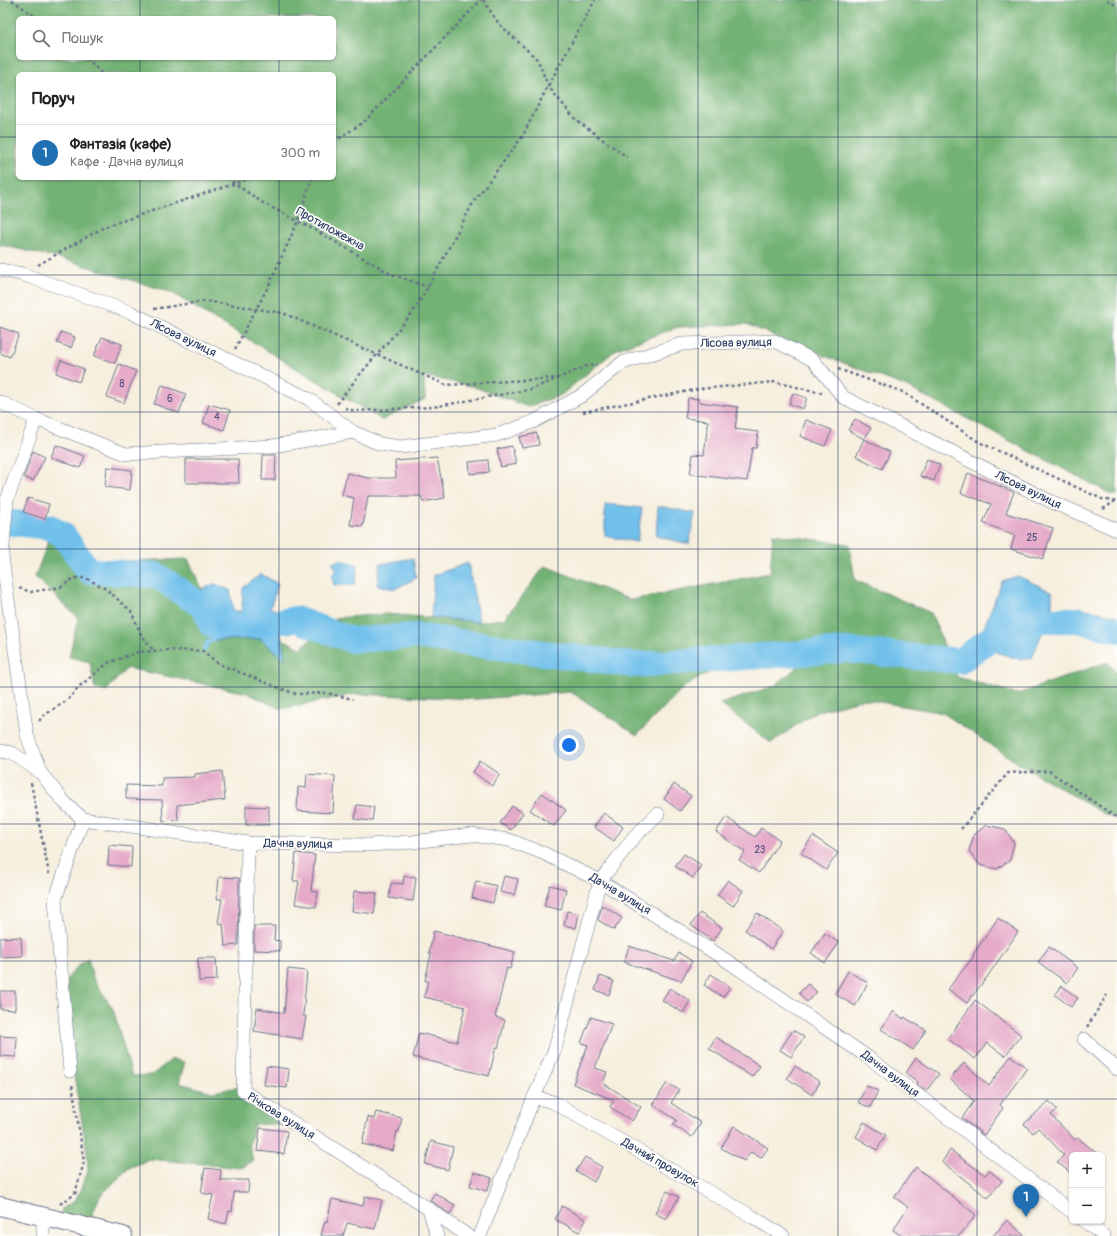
<!DOCTYPE html>
<html lang="uk">
<meta charset="utf-8">
<style>
:root{--surface:#fff;--page:#f6f6f6;--text:#222;--muted:#767676;--line:#e0e0e0;--accent:#1f6fb2}
body{margin:0;font-family:Pangolin,sans-serif;background:var(--page);color:var(--text)}
.controls{position:absolute;right:12px;bottom:12px;display:grid;overflow:hidden;border-radius:6px;box-shadow:0 1px 3px #0004}
.controls button{width:36px;height:36px;display:grid;place-items:center;padding:0;border:0;border-bottom:1px solid var(--line);background:var(--surface);color:var(--text);font:20px sans-serif}
.you{position:absolute;left:569px;top:745px;width:14px;height:14px;margin:-10px;border:3px solid #fff;border-radius:50%;background:#1a73e8;box-shadow:0 0 0 6px #1a73e833}
.badge{display:grid;place-items:center;width:26px;height:26px;border-radius:50%;background:var(--accent);color:#fff;font-size:13px;font-weight:700}
.pin{position:absolute;translate:-50% -33px;filter:drop-shadow(0 1px 2px #0008)}
.pin::after{content:'';position:absolute;top:21px;width:14px;height:12px;background:inherit;clip-path:polygon(0 0,100% 0,50% 100%)}
.list{margin:0;padding:0;list-style:none}
h2{display:flex;justify-content:space-between;align-items:center;height:52px;margin:0;padding:0 16px;font-size:17px}
h2 small{font-size:13px;font-weight:400;color:var(--muted)}
.list li{display:grid;grid-template-columns:26px 1fr auto;gap:12px;align-items:center;box-sizing:border-box;height:56px;padding:0 16px;border-top:1px solid var(--line)}
.list b{display:block;font-size:15px;white-space:nowrap}
.list p{margin:0;font-size:13px;white-space:nowrap;color:var(--muted)}
.list em{font-size:13px;font-style:normal;color:var(--muted)}
.icon{flex:none;width:22px;height:22px;fill:none;stroke:currentColor;stroke-width:2;stroke-linecap:round;stroke-linejoin:round}
.map{position:relative;flex:none;width:1117px;height:1236px;overflow:hidden}
.search{position:absolute;background:var(--surface);box-shadow:0 1px 3px #0004;left:16px;top:16px;width:320px;height:44px;display:flex;align-items:center;gap:10px;box-sizing:border-box;padding:0 14px;border-radius:6px;color:var(--muted);font-size:15px}
.panel{position:absolute;background:var(--surface);box-shadow:0 1px 3px #0004;left:16px;top:72px;width:320px;height:108px;border-radius:6px}
.map>svg:first-child{display:block}
.forest{fill:#73b274;stroke:#477069;fill-rule:evenodd}
.water{fill:#70c0eb;stroke:#4678a4}
.lines{fill:none;stroke-linecap:round;stroke-linejoin:round}
.stream{stroke:#70c0eb;stroke-width:4.5}
.river{stroke:#70c0eb;stroke-width:26}
.building{fill:#e5abc9}
.street-casing{stroke:#68728b;stroke-width:14}
.secondary-casing{stroke:#68728b;stroke-width:20}
.path{stroke:#68728b;stroke-width:2.5;stroke-dasharray:3 3;stroke-linecap:butt}
.street{stroke:#fff;stroke-width:13}
.secondary{stroke:#fff;stroke-width:18}
.grid{fill:none;stroke:#1b2f5e;stroke-width:1;stroke-opacity:0.55}
.labels{text-anchor:middle;dominant-baseline:central;stroke-width:3.5;stroke-linejoin:round;paint-order:stroke}
.number-label{font-size:10px;fill:#4e4e79}
.street-label{font-size:12px;fill:#1b2f5e;stroke:#fdfcf7}
</style>
<div class="map">
<svg width="1117" height="1236" viewBox="0 0 1117 1236">
<rect width="100%" height="100%" fill="#fdfcf7"/>
<filter id="ink" filterUnits="userSpaceOnUse"><feTurbulence type="fractalNoise" baseFrequency=".025" numOctaves="2"/><feDisplacementMap in="SourceGraphic" scale="8" xChannelSelector="R" yChannelSelector="G"/><feConvolveMatrix kernelMatrix="1 2 1 2 8 2 1 2 1" color-interpolation-filters="sRGB"/></filter>
<filter id="wash" filterUnits="userSpaceOnUse"><feTurbulence type="fractalNoise" baseFrequency=".012" numOctaves="4" result="noise"/><feDisplacementMap in="SourceGraphic" scale="16" xChannelSelector="R" yChannelSelector="G"/><feGaussianBlur stdDeviation="0.9" result="paint"/><feColorMatrix in="noise" values="0 0 0 0 0 0 0 0 0 0 0 0 0 0 0 0 0 1.4 0 .05"/><feComposite in="paint" operator="in"/></filter>
<g filter="url(#wash)">
<rect width="100%" height="100%" fill="#f6efde"/>
<g class="forest">
<path d="M0,0H1117V495L1111,494L905,386L785,341L747,324L678,327L617,349L561,395L528,407L472,386L424,376L425,399L382,420L170,292L63,259L0,245ZM18,18H334V58H18ZM18,74H334V178H18Z"/>
<path d="M64,523L93,562L188,559L202,589L191,611L212,640L261,639L285,659L282,639L301,648L335,618L387,614L479,622L504,619L545,566L631,600L770,573L773,534L849,544L855,580L931,613L957,677L1018,694L1107,662L1117,672V819L1104,814L1018,763L943,713L863,699L815,712L771,743L720,704L774,686L811,656L759,643L684,687L637,735L571,692L477,699L356,694L281,709L247,693L127,668L106,691L95,689L90,662L69,657L78,618L35,577L49,539Z"/>
<path d="M88,958L93,978L113,1009L132,1076L152,1075L172,1059L185,1062L179,1083L212,1092L239,1087L287,1116L283,1125L254,1124L249,1145L253,1160L242,1168L150,1159L129,1168L100,1196L90,1220L61,1215L62,1209L76,1200L88,1171L87,1152L74,1075L67,979L78,966Z"/>
</g>
<g class="water">
<path d="M605,504L642,508L637,542L605,536Z"/>
<path d="M658,506L695,513L689,544L656,536Z"/>
<path d="M413,558L416,578L395,589L377,585L380,564Z"/>
<path d="M340,560L358,565L355,585H334L332,576L337,569L332,563Z"/>
<path d="M468,563L479,622L431,617L434,575Z"/>
<path d="M261,574L278,584L270,608L325,625L310,631L280,627L285,659L261,639L212,640L202,589L215,584L230,590L234,611H242L243,588Z"/>
<path d="M1018,576L1052,592V608L1032,658L1021,660L987,649L980,638L1002,581Z"/>
<path d="M1078,607L1117,616V633L1072,626L1068,616Z"/>
</g>
<g class="lines">
<path class="stream" d="M204,650L207,643L212,640"/>
<g class="river">
<path d="M13,523L50,527L63,535L89,571L156,575L205,608L211,624L237,625"/>
<path d="M284,621L295,619L352,640L415,636L634,665L845,650L960,661L1016,620H1077L1117,630"/>
</g>
</g>
<g id="blocks">
<g class="building">
<path d="M0,327L19,334L10,357L0,353Z"/>
<path d="M61,332L75,337L71,348L57,343Z"/>
<path d="M102,337L122,344L115,363L94,356Z"/>
<path d="M61,360L84,369L79,382L56,373Z"/>
<path d="M119,364L136,371L124,403L107,397Z"/>
<path d="M162,385L186,394L179,413L154,404Z"/>
<path d="M793,393L807,398L803,409L789,404Z"/>
<path d="M688,398L699,399V402L738,407L735,429L758,432L756,448H752L747,481L690,474L693,454L704,455L708,421L685,418Z"/>
<path d="M209,404L230,410L224,430L203,423Z"/>
<path d="M855,419L871,428L864,439L848,430Z"/>
<path d="M806,420L832,430L825,446L800,436Z"/>
<path d="M537,433L539,445L522,448L519,437Z"/>
<path d="M864,439L890,452L882,469L856,456Z"/>
<path d="M56,445L85,456L80,468L51,457Z"/>
<path d="M512,446L516,464L501,467L497,449Z"/>
<path d="M33,451L45,457L33,481L24,477Z"/>
<path d="M263,455H276L275,480H262Z"/>
<path d="M437,458L445,498L423,502L421,496H368L363,526L350,525L354,498L342,495L347,473L368,478H396L395,461Z"/>
<path d="M186,459H238L239,483H186Z"/>
<path d="M927,459L940,465L934,481L920,476Z"/>
<path d="M488,460L489,472L470,474L469,462Z"/>
<path d="M107,467L132,470L130,490L105,487Z"/>
<path d="M968,473L1014,492L1006,513L1053,528L1043,559L1011,549L1015,535L983,523L991,504L961,493Z"/>
<path d="M28,498L49,504L45,519L23,512Z"/>
<path d="M480,761L500,774L492,786L473,772Z"/>
<path d="M222,771L225,800L177,805L178,820L163,821L162,800L126,799V785L162,786V778L195,777V774Z"/>
<path d="M307,774L335,776L333,813L297,811L298,787L306,788Z"/>
<path d="M674,784L691,796L680,811L664,799Z"/>
<path d="M542,793L566,810L554,826L530,810Z"/>
<path d="M357,805L374,807L372,821L355,819Z"/>
<path d="M246,806L269,807V825H246Z"/>
<path d="M512,806L523,813L511,830L500,823Z"/>
<path d="M604,813L623,827L614,841L594,827Z"/>
<path d="M726,817L755,837L761,828L780,840L759,873L739,860L745,852L716,832Z"/>
<path d="M986,825L1005,829L1014,843L1010,860L997,869L980,865L969,851L974,835Z"/>
<path d="M813,836L838,853L826,870L801,853Z"/>
<path d="M109,845L132,847L131,867L108,865Z"/>
<path d="M296,853L315,855L311,891L318,892L316,907L295,904L299,881H293Z"/>
<path d="M684,854L701,865L693,878L675,866Z"/>
<path d="M404,876L416,877L413,901L389,898L391,883L403,884Z"/>
<path d="M504,876L518,879L514,895L500,892Z"/>
<path d="M219,877L239,878L238,945L225,946L223,924L218,923L222,899H217Z"/>
<path d="M728,880L743,891L733,906L717,895Z"/>
<path d="M476,881L497,886L493,903L472,898Z"/>
<path d="M550,885L566,889L561,910L544,906Z"/>
<path d="M354,891L377,893L374,914L352,911Z"/>
<path d="M602,905L622,918L614,930L598,920Z"/>
<path d="M567,911L579,914L576,928L564,925Z"/>
<path d="M700,913L722,928L713,941L691,925Z"/>
<path d="M757,913L783,931L771,949L745,930Z"/>
<path d="M998,918L1018,932L987,977L967,1003L948,989L974,956L973,955Z"/>
<path d="M254,926H275L274,940L280,941V951L254,950Z"/>
<path d="M434,931L515,952L510,969L507,968L495,1017L505,1020L498,1048L496,1047L489,1076L413,1057L419,1033L457,1042L465,1007L424,997L428,981H425L431,954L429,953Z"/>
<path d="M825,933L839,943L825,963L811,953Z"/>
<path d="M21,937L22,956L0,957V938Z"/>
<path d="M629,946L674,961L679,953L692,961L681,981L624,962Z"/>
<path d="M1049,947L1078,968L1067,983L1038,962Z"/>
<path d="M198,958H216L217,980L199,981Z"/>
<path d="M288,969L307,971L303,1016H306L302,1039L254,1031L257,1008L284,1013Z"/>
<path d="M848,971L868,983L855,1006L835,994Z"/>
<path d="M711,974L730,987L723,997L704,985Z"/>
<path d="M600,976L614,981L609,995L595,990Z"/>
<path d="M808,984L817,992L807,1002L799,993Z"/>
<path d="M1062,986L1078,998L1071,1007L1055,995Z"/>
<path d="M670,988L690,1001L683,1013L662,1000Z"/>
<path d="M0,991H15V1010L0,1009Z"/>
<path d="M975,1000L1021,1035L1005,1056L987,1043L975,1059L948,1039Z"/>
<path d="M894,1011L903,1019L904,1017L926,1030L913,1050L881,1029Z"/>
<path d="M591,1017L612,1024L595,1068L607,1072L603,1083L641,1107L632,1121L610,1107L614,1100L573,1084L588,1045L581,1043Z"/>
<path d="M793,1030L804,1037L791,1057L780,1050Z"/>
<path d="M0,1036L17,1037L16,1057L0,1056Z"/>
<path d="M716,1037L760,1066L752,1077L709,1048Z"/>
<path d="M1011,1056L1027,1068L1000,1105L1003,1108L984,1135L962,1118L974,1101L950,1079L964,1063L989,1086Z"/>
<path d="M916,1058L939,1074L926,1091L916,1084L918,1082L906,1073Z"/>
<path d="M267,1066L289,1069L287,1088L264,1085Z"/>
<path d="M795,1066L820,1082L812,1095L787,1078Z"/>
<path d="M667,1083L679,1090L671,1103L701,1123L692,1137L673,1125L677,1120L653,1105Z"/>
<path d="M867,1086L878,1091L870,1108L858,1102Z"/>
<path d="M1049,1101L1057,1110L1051,1115L1075,1140L1078,1138L1099,1155H1072V1174L1057,1162L1064,1155L1038,1128L1033,1133L1024,1124Z"/>
<path d="M376,1112L402,1118L399,1131H397L393,1151L362,1144L368,1117L374,1119Z"/>
<path d="M864,1122L886,1135L877,1150L856,1137Z"/>
<path d="M734,1126L768,1148L761,1158L751,1152L744,1161L721,1148Z"/>
<path d="M260,1128L287,1131L284,1154L257,1151Z"/>
<path d="M431,1141L453,1147L448,1170L425,1164Z"/>
<path d="M950,1150L985,1175L989,1170L1002,1181L988,1198L942,1162Z"/>
<path d="M585,1157L602,1167L594,1182L576,1171Z"/>
<path d="M916,1167L976,1215L959,1236H902L893,1230L908,1207L894,1197Z"/>
<path d="M205,1168L221,1170L220,1180H249L248,1192H234L232,1212L229,1211L226,1224L208,1219L213,1195L201,1193Z"/>
<path d="M474,1172L492,1178L487,1191L470,1186Z"/>
<path d="M667,1191L679,1197L666,1219L655,1213Z"/>
<path d="M435,1193L455,1205L450,1214L430,1200Z"/>
<path d="M365,1196L382,1200L375,1229L347,1223L343,1236H321L325,1221L327,1222L332,1199L363,1206Z"/>
<path d="M562,1206L586,1220L579,1232L555,1219Z"/>
<path d="M1007,1220L1025,1236H993Z"/>
</g>
</g>
</g>
<g filter="url(#ink)">
<use href="#blocks" fill-opacity="0" stroke="#68728b" stroke-width="1"/>
<g class="lines">
<g class="street-casing">
<g id="street">
<path d="M0,270L22,274L130,312L309,399L353,432L380,444L400,447L497,435L533,422L581,396L622,363L682,344L775,341L813,360L843,397L1050,501L1117,530"/>
<path d="M0,402L36,419L126,454L273,446L353,432"/>
<path d="M36,419L7,500L2,557L27,735L40,772"/>
<path d="M0,751L12,753L40,772L64,802L83,819L248,843L370,845L412,842L471,835L509,840L543,853L600,881L720,956L869,1058L1072,1212"/>
<path d="M248,843L243,1091L429,1209L468,1236"/>
<path d="M1084,1039L1117,1069"/>
<path d="M70,1071L55,900L83,819"/>
<path d="M534,1097L553,1102L753,1217L783,1236"/>
<path d="M429,1209L437,1236"/>
<path d="M43,1217V1236"/>
<path d="M1084,1221L1104,1236"/>
<path d="M480,1236L534,1097L555,1049L600,881L634,837L658,814"/>
</g>
</g>
<g class="secondary-casing">
<path id="secondary" d="M0,1206L123,1236"/>
</g>
<g class="path">
<path d="M12,0L37,18"/>
<path d="M483,0L499,24L538,60L548,86L576,120L627,157"/>
<path d="M1107,0L1117,6"/>
<path d="M87,58L102,74"/>
<path d="M334,142L365,121L481,0"/>
<path d="M227,178L263,203L313,229L391,274L428,287"/>
<path d="M38,265L104,227L251,178"/>
<path d="M154,309L205,301L283,313L446,385L558,378"/>
<path d="M235,349L269,285L298,221L312,178"/>
<path d="M838,369L903,392L979,442L1102,499L1117,502"/>
<path d="M337,404L356,379L411,315L428,287L474,201L522,137L548,86L595,0"/>
<path d="M345,408L355,411L433,407L532,389L587,366L597,365"/>
<path d="M583,412L699,389L775,382L822,393"/>
<path d="M1103,509L1114,502"/>
<path d="M19,588L31,592L61,587L74,578H86L106,589L131,611L141,634L154,651"/>
<path d="M39,721L43,716L66,701L81,685L108,663L138,652L169,650L203,651L219,664L279,688L296,694L326,693L353,699"/>
<path d="M31,783L49,874"/>
<path d="M961,829L1008,773L1049,771L1117,818"/>
<path d="M1087,1027L1107,995"/>
<path d="M60,1204L75,1194L84,1162L72,1083"/>
</g>
<use href="#street" class="street"/>
<use href="#secondary" class="secondary"/>
</g>
</g>
<path class="grid" d="M140,0V18M279,0V18M419,0V1236M558,0V1236M698,0V1236M838,0V1236M977,0V1236M140,58V74M279,58V74M0,137H18M334,137H1117M140,178V1236M279,178V1236M0,275H1117M0,412H1117M0,549H1117M0,687H1117M0,824H1117M0,961H1117M0,1099H1117"/>
<g class="labels">
<g class="number-label">
<text x="122" y="384">8</text>
<text x="170" y="399">6</text>
<text x="217" y="417">4</text>
<text x="1032" y="538">25</text>
<text x="760" y="850">23</text>
</g>
<g class="street-label">
<text transform="translate(330 229) rotate(29)">Протипожежна</text>
<text transform="translate(183 338) rotate(26)">Лісова вулиця</text>
<text transform="translate(736 343) rotate(-1)">Лісова вулиця</text>
<text transform="translate(1028 490) rotate(26)">Лісова вулиця</text>
<text transform="translate(298 844) rotate(1)">Дачна вулиця</text>
<text transform="translate(620 894) rotate(31)">Дачна вулиця</text>
<text transform="translate(890 1074) rotate(37)">Дачна вулиця</text>
<text transform="translate(281 1116) rotate(32)">Річкова вулиця</text>
<text transform="translate(660 1163) rotate(30)">Дачний провулок</text>
</g>
</g>
</svg>
<div class="controls">
<button>+</button>
<button>−</button>
</div>
<div class="you"></div>
<div class="pin badge" style="left:1026px;top:1217px">1</div>
<div class="search"><svg class="icon" aria-label="search" viewBox="0 0 24 24"><circle cx="10" cy="10" r="6"/><path d="M15 15l6 6"/></svg>Пошук</div>
<section class="panel">
<h2>Поруч<small></small></h2>
<ul class="list">
<li><span class="badge">1</span><div><b>Фантазія (кафе)</b><p>Кафе · Дачна вулиця</p></div><em>300 m</em></li>
</ul>
</section>
</div>
